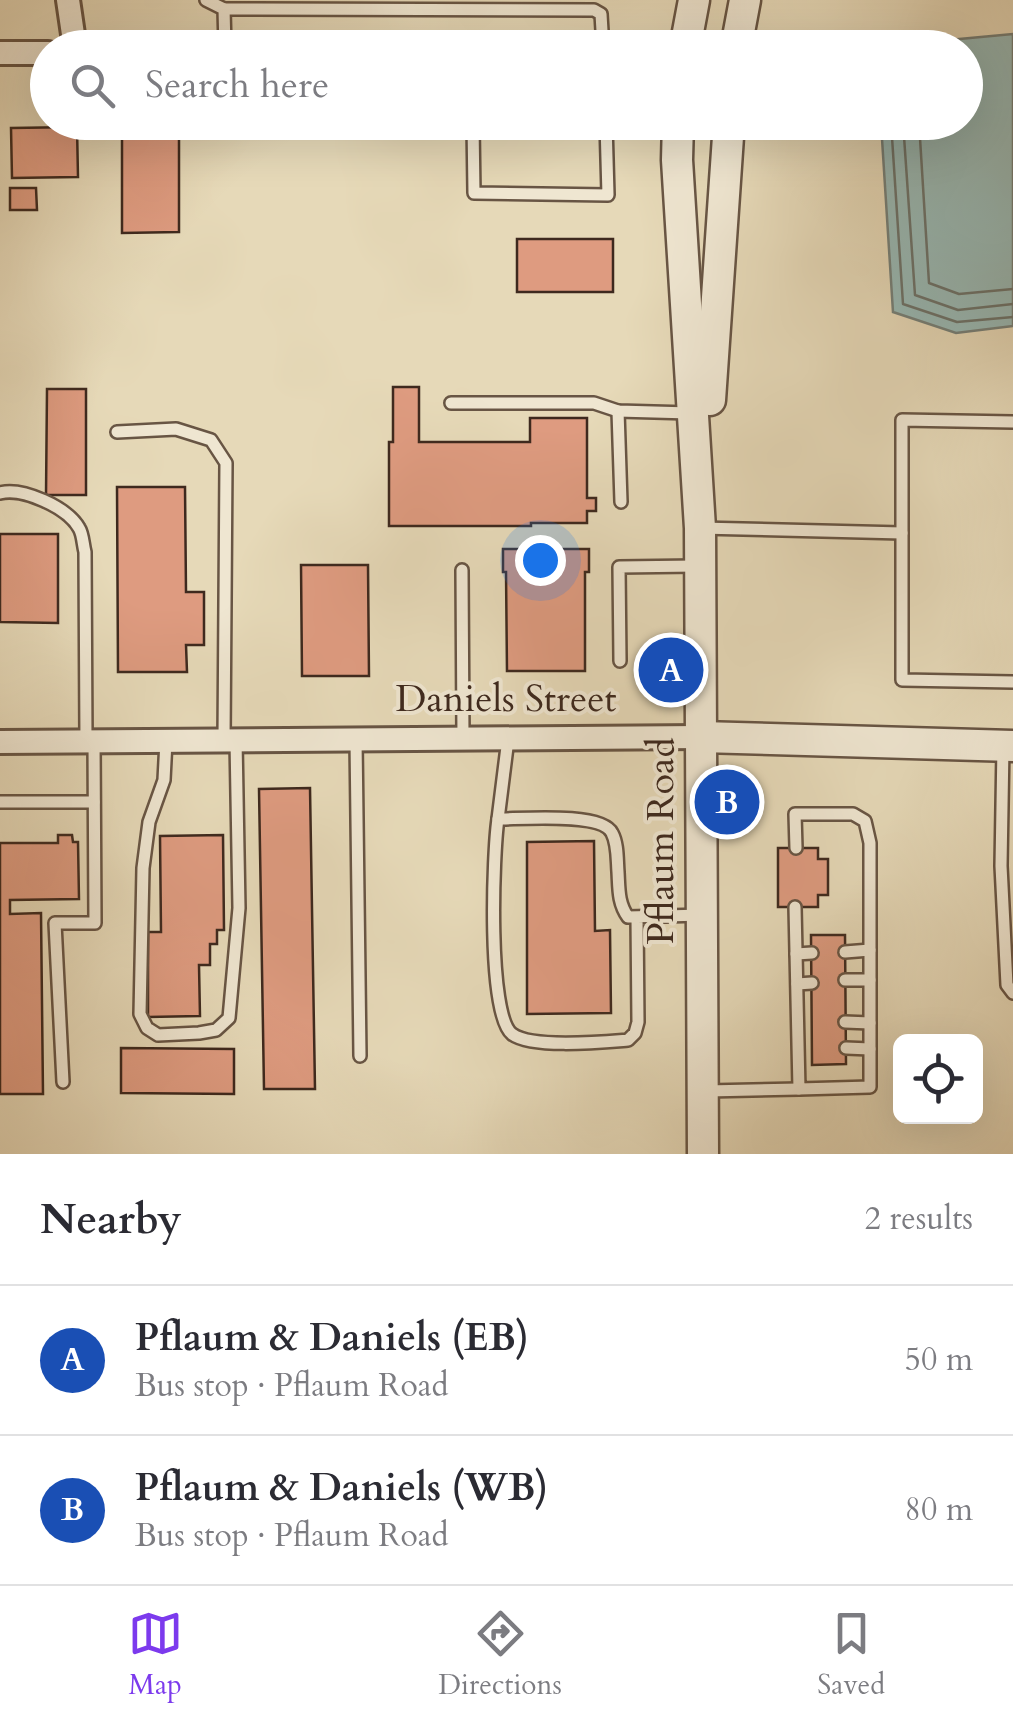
<!DOCTYPE html>
<meta charset="utf-8">
<style>
:root{--surface:#fff;--page:#f2f2f3;--text:#2b2b33;--muted:#7c7c81;--line:#e1e1e2;--accent:#7c3aed}
body{margin:0;font-family:Cardo,serif;background:var(--page);color:var(--text)}
.controls{position:absolute;right:30px;bottom:30px;display:grid;overflow:hidden;border-radius:15px;box-shadow:0 10px 40px #0002}
.controls button{width:90px;height:90px;display:grid;place-items:center;padding:0;border:0;border-bottom:2px solid var(--line);background:var(--surface);color:var(--text);font:50px sans-serif}
.you{position:absolute;left:540px;top:560px;width:35px;height:35px;margin:-25px;border:8px solid #fff;border-radius:50%;background:#1a73e8;box-shadow:0 0 0 15px #1a73e833}
.badge{display:grid;place-items:center;width:65px;height:65px;border-radius:50%;background:var(--accent);color:#fff;font-size:32px;font-weight:700}
.pin{position:absolute;translate:-50% -50%;border:5px solid #fff;box-shadow:0 2px 10px #0006}
.list{margin:0;padding:0;list-style:none}
h2{display:flex;justify-content:space-between;align-items:center;height:130px;margin:0;padding:0 40px;font-size:42px}
h2 small{font-size:32px;font-weight:400;color:var(--muted)}
.list li{display:grid;grid-template-columns:65px 1fr auto;gap:30px;align-items:center;box-sizing:border-box;height:150px;padding:0 40px;border-top:2px solid var(--line)}
.list b{display:block;font-size:38px;white-space:nowrap}
.list p{margin:0;font-size:32px;white-space:nowrap;color:var(--muted)}
.list em{font-size:32px;font-style:normal;color:var(--muted)}
.icon{flex:none;width:55px;height:55px;fill:none;stroke:currentColor;stroke-width:2;stroke-linecap:round;stroke-linejoin:round}
.map{position:relative;flex:none;width:1013px;height:1154px;overflow:hidden}
.search{position:absolute;background:var(--surface);box-shadow:0 10px 40px #0002;left:30px;right:30px;top:30px;height:110px;display:flex;align-items:center;gap:25px;box-sizing:border-box;padding:0 35px;border-radius:55px;color:var(--muted);font-size:38px}
.sheet{height:430px;background:var(--surface)}
nav{display:flex;justify-content:space-around;align-items:center;box-sizing:border-box;height:140px;border-top:2px solid var(--line);background:var(--surface);font-size:28px;color:var(--muted)}
nav a{display:grid;justify-items:center;gap:5px}
nav .on{color:var(--accent)}
.map>svg:first-child{display:block}
.water{fill:#97b9b6;stroke:#737f79;stroke-width:2.5}
.lines{fill:none;stroke-linecap:round;stroke-linejoin:round}
.shore{stroke:#6a716a;stroke-width:2.5}
.building{fill:#de9b80;stroke:#3e291e;stroke-width:2.5}
.service-casing{stroke:#685544;stroke-width:16}
.minor-casing{stroke:#685544;stroke-width:28}
.tertiary-casing{stroke:#685544;stroke-width:35}
.service{stroke:#efe6d1;stroke-width:11}
.minor{stroke:#efe6d1;stroke-width:22}
.tertiary{stroke:#efe6d1;stroke-width:30}
.labels{text-anchor:middle;dominant-baseline:central;stroke-width:8;stroke-linejoin:round;paint-order:stroke}
.street-label{font-size:38px;fill:#3e291e;stroke:#efe6d1}
</style>
<div class="map">
<svg width="1013" height="1154" viewBox="0 0 1013 1154">
<rect width="100%" height="100%" fill="#e6d9b8"/>
<filter id="stains"><feTurbulence type="fractalNoise" baseFrequency=".002" numOctaves="4"/><feColorMatrix values="0 0 0 0 .2 0 0 0 0 .09 0 0 0 0 .02 0 0 0 .5 -.17"/></filter>
<radialGradient id="worn" r=".72"><stop offset=".6" stop-color="#630" stop-opacity="0"/><stop offset="1" stop-color="#630" stop-opacity=".3"/></radialGradient>
<path class="water" d="M1013,34V326L956,333L893,312L881,123L966,122V48L932,47L938,41Z"/>
<g class="lines">
<g class="shore">
<path d="M891,122L903,304L957,322L1013,317"/>
<path d="M903,122L915,295L958,310L1013,304"/>
<path d="M919,122L929,283L959,294L1013,289"/>
</g>
</g>
<g class="building">
<path d="M122,122H179V232L122,233Z"/>
<path d="M77,127L78,177L12,178L11,128Z"/>
<path d="M10,188H36L37,210H10Z"/>
<rect x="517" y="239" width="96" height="53"/>
<path d="M393,387H419V442H530V418H587V498H596V511H587V523H531V526H389V442H393Z"/>
<path d="M47,389H86V495H46Z"/>
<path d="M117,487H185L186,592H204V645H186L187,672H118Z"/>
<path d="M0,534H58V623L0,622Z"/>
<path d="M503,549H589V572H585V671H507L506,572H503Z"/>
<path d="M301,565H368L369,676H302Z"/>
<path d="M310,788L315,1089H264L259,789Z"/>
<path d="M58,835H72L73,842H78L79,899L10,900V914L41,913L43,1094H0V843H58Z"/>
<path d="M223,835L224,930H217V944H210V965H199L200,1016L148,1017V932H161L160,836Z"/>
<path d="M594,841L595,931L610,930L611,1013L527,1014V842Z"/>
<path d="M778,848H818V859H828V895H818V907H778Z"/>
<path d="M811,935H845L846,1064L812,1065Z"/>
<path d="M121,1048L234,1049V1094L121,1093Z"/>
</g>
<g class="lines">
<g class="service-casing">
<g id="service">
<path d="M206,0L224,9L225,48"/>
<path d="M224,9L594,10L601,14L603,48"/>
<path d="M473,122V124L474,193L608,195L606,123L473,124"/>
<path d="M451,403H594L618,411L690,413"/>
<path d="M618,411L621,502"/>
<path d="M1013,422L902,420V680L1013,682"/>
<path d="M117,432L176,429L211,440L226,463L224,740"/>
<path d="M0,493C22,487 67,507 79,528C83,534 83,545 85,552L86,741"/>
<path d="M700,528L902,533"/>
<path d="M462,570L463,739"/>
<path d="M620,661L619,567L696,566"/>
<path d="M356,740L360,1056"/>
<path d="M166,741L164,780L149,822L143,868L140,1014L147,1028L158,1035L199,1033L216,1030L229,1018L239,908L236,740"/>
<path d="M1003,746L1001,866L1007,985L1013,993"/>
<path d="M0,802H94"/>
<path d="M498,819L508,739"/>
<path d="M795,907L799,1089L870,1087V843L865,821L853,814H795L796,848"/>
<path d="M637,918L638,1022L635,1033L628,1040C603,1042 532,1049 512,1034C487,1014 493,853 498,819C521,819 602,812 612,833C618,844 617,860 618,872C619,889 618,903 628,917L702,915"/>
<path d="M845,952L870,950"/>
<path d="M796,954L812,953"/>
<path d="M845,980H870"/>
<path d="M797,984L812,983"/>
<path d="M845,1022L870,1023"/>
<path d="M846,1048L870,1049"/>
<path d="M63,1082L55,923H95L94,741"/>
<path d="M707,1091L799,1089"/>
</g>
</g>
<g class="minor-casing">
<g id="minor">
<path d="M68,0L75,48"/>
<path d="M0,53H48"/>
<path d="M0,742L701,737"/>
</g>
</g>
<g class="tertiary-casing">
<g id="tertiary">
<path d="M685,48L694,0"/>
<path d="M736,48L745,0"/>
<path d="M678,122L677,160L700,528L703,1154"/>
<path d="M710,400L729,122"/>
<path d="M701,737L1013,746"/>
</g>
</g>
<use href="#service" class="service"/>
<use href="#minor" class="minor"/>
<use href="#tertiary" class="tertiary"/>
</g>
<g class="labels">
<g class="street-label">
<text x="506" y="699">Daniels Street</text>
<text transform="translate(661 841) rotate(-90)">Pflaum Road</text>
</g>
</g>
<rect width="100%" height="100%" filter="url(#stains)"/>
<rect width="100%" height="100%" fill="url(#worn)"/>
</svg>
<div class="controls">
<button><svg class="icon" aria-label="locate" viewBox="0 0 24 24"><circle cx="12" cy="12" r="6"/><path d="M12 2v4M12 18v4M2 12h4M18 12h4"/></svg></button>
</div>
<div class="you"></div>
<div class="pin badge" style="left:671px;top:670px;background:#1a4fb4">A</div>
<div class="pin badge" style="left:727px;top:802px;background:#1a4fb4">B</div>
<div class="search"><svg class="icon" aria-label="search" viewBox="0 0 24 24"><circle cx="10" cy="10" r="6"/><path d="M15 15l6 6"/></svg>Search here</div>
</div>
<section class="sheet">
<h2>Nearby<small>2 results</small></h2>
<ul class="list">
<li><span class="badge" style="background:#1a4fb4">A</span><div><b>Pflaum &amp; Daniels (EB)</b><p>Bus stop · Pflaum Road</p></div><em>50 m</em></li>
<li><span class="badge" style="background:#1a4fb4">B</span><div><b>Pflaum &amp; Daniels (WB)</b><p>Bus stop · Pflaum Road</p></div><em>80 m</em></li>
</ul>
</section>
<nav>
<a class="on"><svg class="icon" aria-label="map" viewBox="0 0 24 24"><path d="M3 6l6-2 6 2 6-2v14l-6 2-6-2-6 2zM9 4v14M15 6v14"/></svg>Map</a>
<a><svg class="icon" aria-label="directions" viewBox="0 0 24 24"><path d="M12 3l9 9-9 9-9-9zM9 14v-3h6M13 9l2 2-2 2"/></svg>Directions</a>
<a><svg class="icon" aria-label="saved" viewBox="0 0 24 24"><path d="M7 4h10v16l-5-4-5 4z"/></svg>Saved</a>
</nav>
